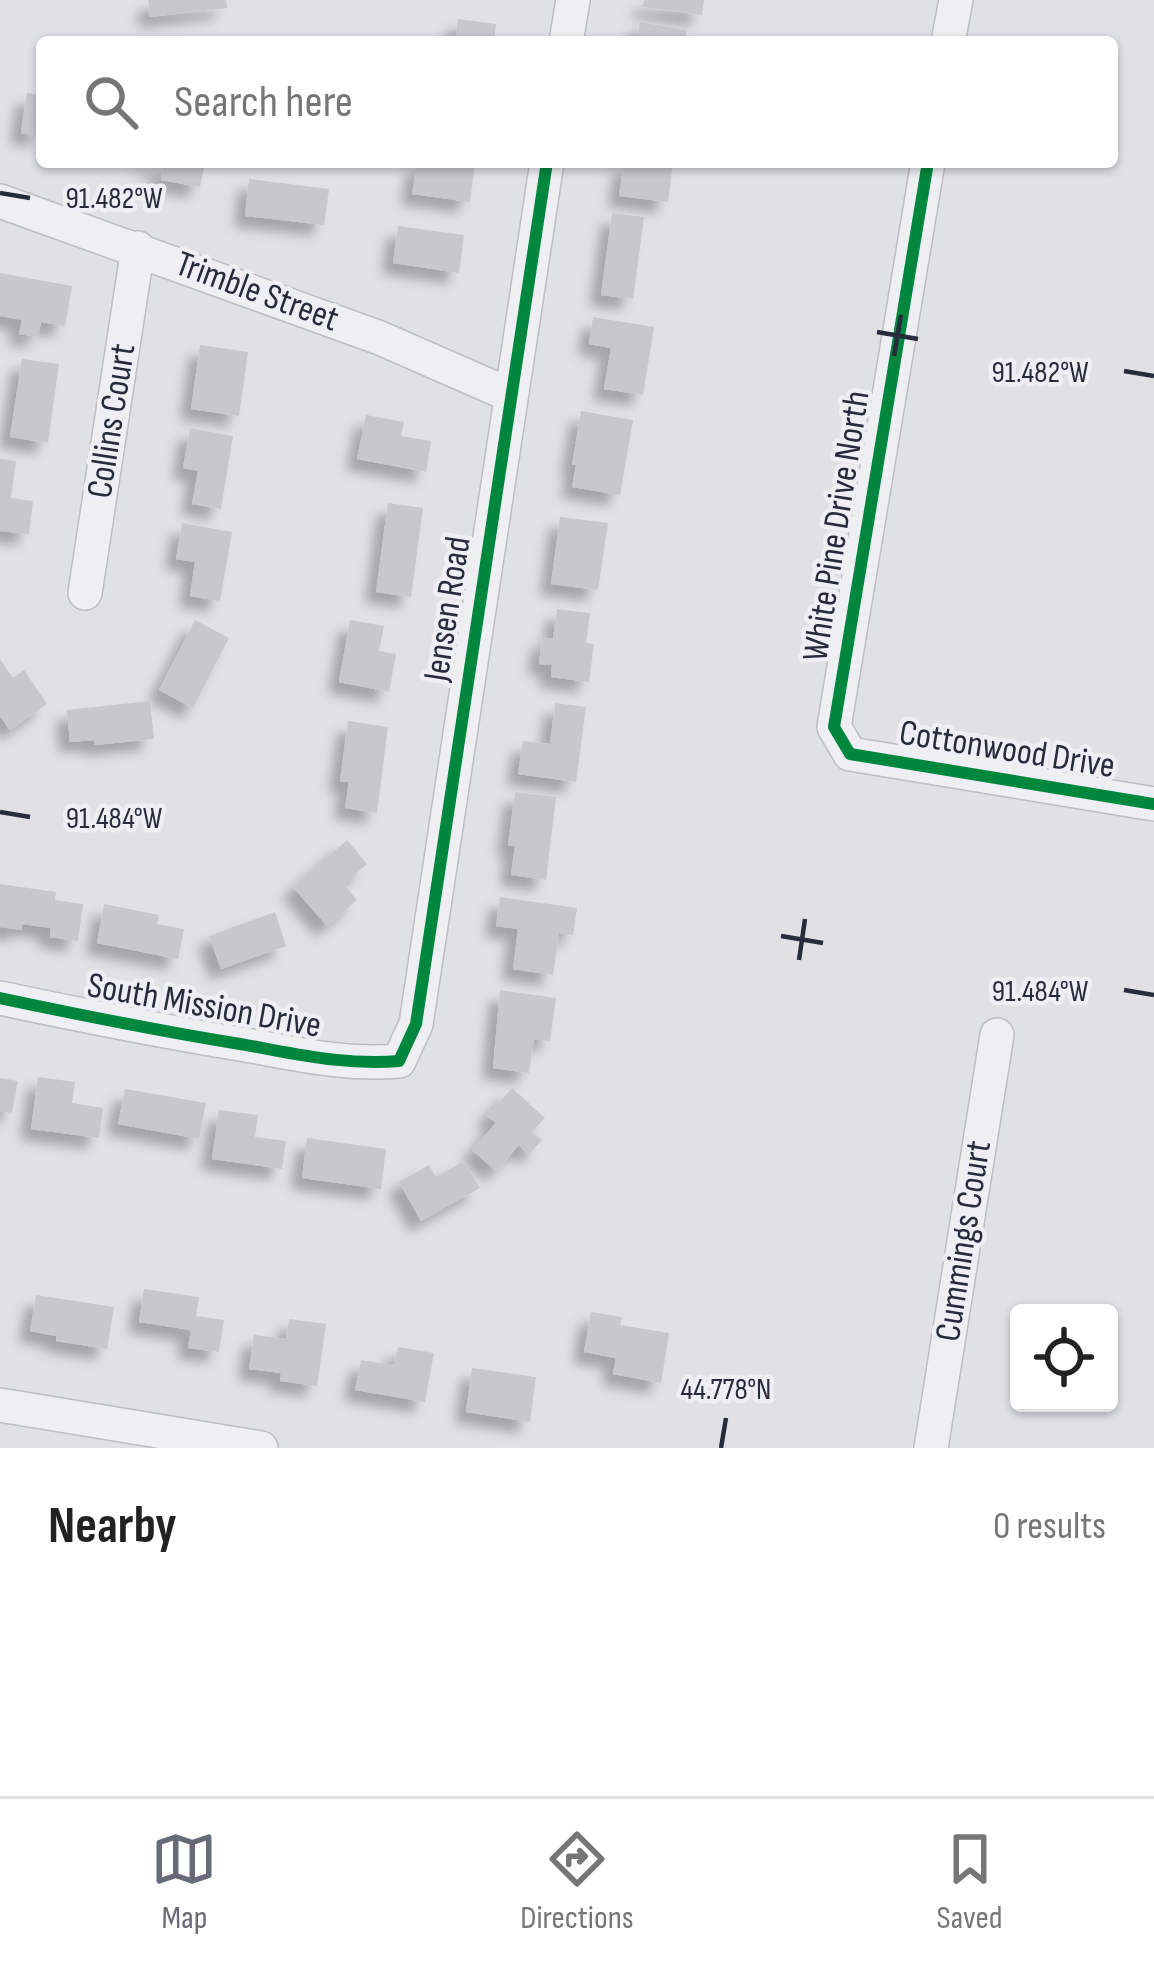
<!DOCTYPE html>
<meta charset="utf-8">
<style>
:root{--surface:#fff;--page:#f6f6f6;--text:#222;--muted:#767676;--line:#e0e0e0;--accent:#676b78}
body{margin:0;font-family:"Sofia Sans Condensed",sans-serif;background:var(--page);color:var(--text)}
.controls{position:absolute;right:36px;bottom:36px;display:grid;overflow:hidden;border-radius:12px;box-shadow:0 3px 9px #0004}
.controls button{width:108px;height:108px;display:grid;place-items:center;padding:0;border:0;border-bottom:3px solid var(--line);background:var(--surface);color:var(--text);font:60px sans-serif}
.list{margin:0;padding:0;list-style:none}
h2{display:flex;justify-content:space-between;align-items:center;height:156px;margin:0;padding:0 48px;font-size:51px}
h2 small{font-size:39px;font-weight:400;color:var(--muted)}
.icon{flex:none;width:66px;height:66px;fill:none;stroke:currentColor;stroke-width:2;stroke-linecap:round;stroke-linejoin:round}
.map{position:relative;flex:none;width:1154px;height:1448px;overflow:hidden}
.search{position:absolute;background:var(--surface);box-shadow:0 3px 9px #0004;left:36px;right:36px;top:36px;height:132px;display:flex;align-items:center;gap:30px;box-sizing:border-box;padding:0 42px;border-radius:12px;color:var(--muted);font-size:45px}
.sheet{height:348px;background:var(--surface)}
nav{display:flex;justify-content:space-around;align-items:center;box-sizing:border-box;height:168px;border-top:3px solid var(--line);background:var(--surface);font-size:33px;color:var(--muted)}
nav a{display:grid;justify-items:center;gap:6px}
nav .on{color:var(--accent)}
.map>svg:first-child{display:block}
.building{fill:#c7c8cd;filter:url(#shadow)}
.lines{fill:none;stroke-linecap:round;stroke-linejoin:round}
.minor-casing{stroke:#bcbec1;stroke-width:36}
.minor{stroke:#efeff1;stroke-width:33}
.cycleway-casing{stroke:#edeff5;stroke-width:20}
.cycleway{stroke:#00873e;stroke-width:12}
.ticks{fill:none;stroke:#272c3d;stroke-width:4.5}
.labels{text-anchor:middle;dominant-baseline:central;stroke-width:9;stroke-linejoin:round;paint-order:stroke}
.street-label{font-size:36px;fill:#272c3d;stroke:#edeff5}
.ticks-label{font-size:30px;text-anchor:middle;fill:#272c3d;stroke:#edeff5;stroke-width:9;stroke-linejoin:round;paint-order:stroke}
</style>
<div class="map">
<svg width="1154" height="1448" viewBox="0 0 1154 1448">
<defs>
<filter id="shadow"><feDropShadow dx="-11" dy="11" stdDeviation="6" flood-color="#0004"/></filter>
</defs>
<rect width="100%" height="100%" fill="#dfe1e5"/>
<g class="building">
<path d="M148,0H226L227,8L150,17Z"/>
<path d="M644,0H704L702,15L643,7Z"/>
<path d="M458,19L496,24L494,42H455Z"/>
<path d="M640,22L687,30L684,42H637Z"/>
<path d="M27,93L42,95V136L21,133Z"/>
<path d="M138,162H205L200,187L161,180L163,169Z"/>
<path d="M417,162H475L470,202L412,194Z"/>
<path d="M624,162H673L668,202L619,196Z"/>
<path d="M249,179L329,189L324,225L245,216Z"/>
<path d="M612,213L644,217L633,299L601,295Z"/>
<path d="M398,226L464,235L459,273L393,263Z"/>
<path d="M0,273L72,286L65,326L41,322L38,337L19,334L22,320L0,316Z"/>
<path d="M593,317L654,327L643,395L604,389L611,348L589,344Z"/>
<path d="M200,345L248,352L239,416L191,409Z"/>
<path d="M22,359L59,364L48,443L10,437Z"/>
<path d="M581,411L633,420L620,495L572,487L576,465H572Z"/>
<path d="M366,415L404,422L401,436L431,441L426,472L357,459Z"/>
<path d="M190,428L233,436L221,509L192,504L198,471L183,468Z"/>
<path d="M0,459L16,461L11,498L33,501L29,534L0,531Z"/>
<path d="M388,503L423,508L411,597L376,592Z"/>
<path d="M560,517L608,523L598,590L551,584Z"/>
<path d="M182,523L232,532L220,601L190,596L195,562L176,559Z"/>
<path d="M557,609L590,613L586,643L594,644L589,682L551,677L552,665L539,664L542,637L553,639Z"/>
<path d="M195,620L229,638L193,708L159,690Z"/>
<path d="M350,620L384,626L379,651L396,654L389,692L339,682Z"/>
<path d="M0,659L13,678L24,670L47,704L10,730L0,716Z"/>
<path d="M150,701L154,739L95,745L94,740L70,742L67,710Z"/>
<path d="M555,703L586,707L576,782L518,774L523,741L550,744Z"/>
<path d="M348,721L388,727L377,813L345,808L349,782L340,781Z"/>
<path d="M515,792L556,797L546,880L511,875L515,846L508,845Z"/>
<path d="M347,840L367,864L344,884L357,900L327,926L293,887Z"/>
<path d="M0,884L56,892L55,900L83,904L78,941L50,937L51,928L22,924V930L0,927Z"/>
<path d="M500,897L577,908L573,935L559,933L553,975L513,969L518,929L496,926Z"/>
<path d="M104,904L159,915L157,924L184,929L178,959L97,943Z"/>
<path d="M275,912L286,946L221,969L209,936Z"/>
<path d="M500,990L556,998L550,1041L534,1039L529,1073L493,1068Z"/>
<path d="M38,1077L75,1082L72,1103L103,1108L99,1138L31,1129Z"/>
<path d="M0,1078L18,1081L12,1113L0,1111Z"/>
<path d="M512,1088L545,1118L532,1132L542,1140L529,1154L519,1145L496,1171L472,1150L496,1123L487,1116Z"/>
<path d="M125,1089L206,1103L199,1139L118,1124Z"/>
<path d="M219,1110L258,1115L255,1137L286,1141L282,1169L212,1159Z"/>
<path d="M307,1138L386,1149L381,1189L302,1178Z"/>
<path d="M464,1161L480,1188L421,1221L399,1182L429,1165L436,1177Z"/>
<path d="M144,1289L199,1297L196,1316L224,1320L219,1352L188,1348L191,1330L139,1322Z"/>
<path d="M36,1295L114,1307L107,1349L56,1341V1336L30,1331Z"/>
<path d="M591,1312L622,1317L620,1325L669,1333L661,1383L613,1374L616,1358L584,1352Z"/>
<path d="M289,1319L326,1324L317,1386L280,1381L281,1373L249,1369L254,1335L286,1339Z"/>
<path d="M398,1347L434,1353L425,1402L355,1390L361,1360L394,1365Z"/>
<path d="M472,1368L536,1377L530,1422L466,1412Z"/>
</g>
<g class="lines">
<g class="minor-casing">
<g id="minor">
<path d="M566,42L573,0"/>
<path d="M948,42L956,0"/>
<path d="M928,162L834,727L850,754L1154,804"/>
<path d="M0,201L380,338L510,395"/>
<path d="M85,593L138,248"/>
<path d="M0,998C80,1015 160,1031 240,1044C293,1053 345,1066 399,1061L416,1024L547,162"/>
<path d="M0,1405L261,1448"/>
<path d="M931,1448L997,1035"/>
</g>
</g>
<use href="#minor" class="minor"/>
<g class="cycleway-casing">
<g id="cycleway">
<path d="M928,162L834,727L850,754L1154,804"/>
<path d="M0,998C80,1015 160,1031 240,1044C293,1053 345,1066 399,1061L416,1024L547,162"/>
</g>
</g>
<use href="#cycleway" class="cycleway"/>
</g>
<path class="ticks" d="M0,193L30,198M877,332L918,339M894,356L901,315M1124,371L1154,376M0,812L30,817M781,936L823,943M799,960L805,919M1124,990L1154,995M721,1448L726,1418"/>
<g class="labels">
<g class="street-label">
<text transform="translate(257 292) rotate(20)">Trimble Street</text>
<text transform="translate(112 421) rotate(-81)">Collins Court</text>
<text transform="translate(837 526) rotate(-81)">White Pine Drive North</text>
<text transform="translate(448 609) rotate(-81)">Jensen Road</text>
<text transform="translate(1007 750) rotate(9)">Cottonwood Drive</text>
<text transform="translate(204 1006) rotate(10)">South Mission Drive</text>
<text transform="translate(964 1241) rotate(-81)">Cummings Court</text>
</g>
</g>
<g class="ticks-label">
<text x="114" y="208">91.482°W</text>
<text x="1040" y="382">91.482°W</text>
<text x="114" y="828">91.484°W</text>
<text x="1040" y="1001">91.484°W</text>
<text x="726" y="1399">44.778°N</text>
</g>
</svg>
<div class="controls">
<button><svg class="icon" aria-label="locate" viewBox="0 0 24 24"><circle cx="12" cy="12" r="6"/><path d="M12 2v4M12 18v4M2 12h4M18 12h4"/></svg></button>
</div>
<div class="search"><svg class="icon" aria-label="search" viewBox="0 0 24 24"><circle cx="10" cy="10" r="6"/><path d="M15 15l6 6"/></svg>Search here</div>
</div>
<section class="sheet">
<h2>Nearby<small>0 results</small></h2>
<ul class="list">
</ul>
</section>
<nav>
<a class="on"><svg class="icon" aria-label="map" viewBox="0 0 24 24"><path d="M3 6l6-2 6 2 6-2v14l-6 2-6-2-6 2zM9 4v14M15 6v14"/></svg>Map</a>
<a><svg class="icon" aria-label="directions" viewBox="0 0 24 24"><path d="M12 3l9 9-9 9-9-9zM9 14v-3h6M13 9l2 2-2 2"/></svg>Directions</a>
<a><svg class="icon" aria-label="saved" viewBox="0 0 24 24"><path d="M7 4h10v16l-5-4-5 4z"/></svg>Saved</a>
</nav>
